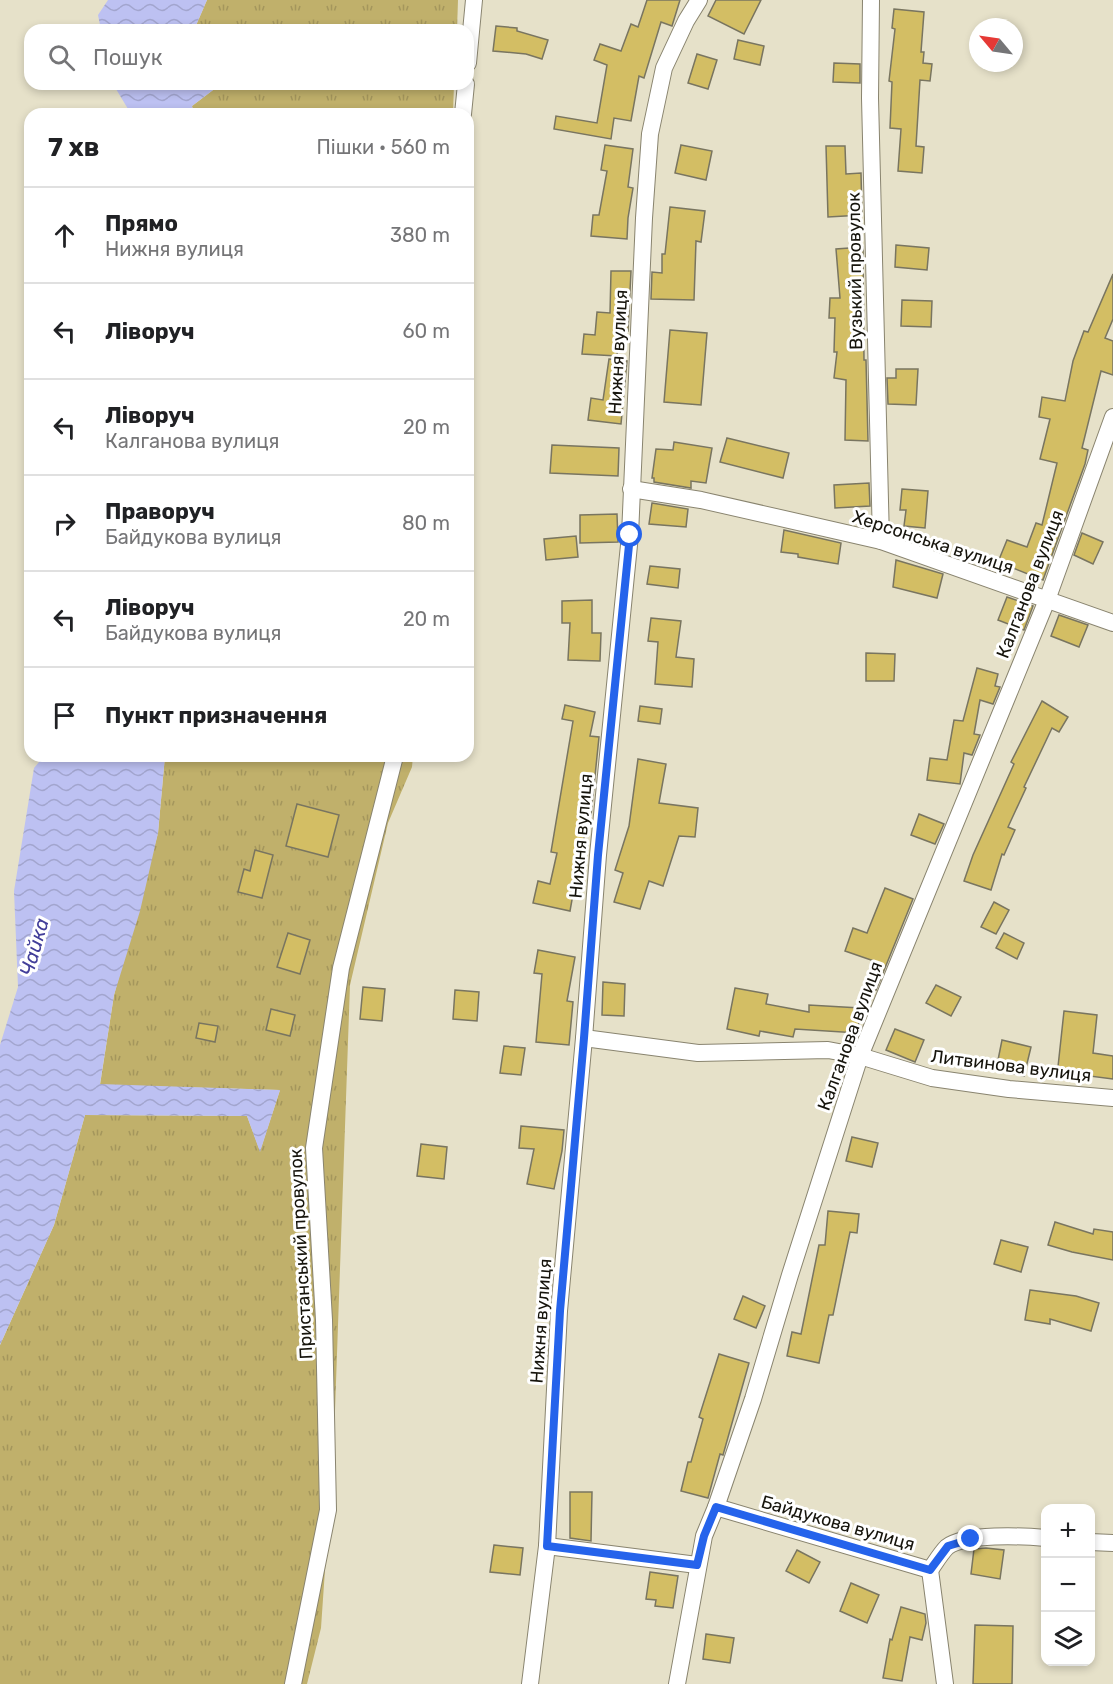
<!DOCTYPE html>
<html lang="uk">
<meta charset="utf-8">
<style>
:root{--surface:#fff;--page:#f6f6f6;--text:#202124;--muted:#757577;--line:#e0e0e0}
body{margin:0;font-family:Rubik,sans-serif;background:var(--page);color:var(--text)}
.controls{position:absolute;right:18px;bottom:18px;display:grid;overflow:hidden;border-radius:12px;box-shadow:0 3px 9px #0003}
.controls button{width:54px;height:54px;display:grid;place-items:center;padding:0;border:0;border-bottom:2px solid var(--line);background:var(--surface);color:var(--text);font:30px sans-serif}
.compass{position:absolute;left:969px;top:18px;width:54px;height:54px;border-radius:50%;background:var(--surface);box-shadow:0 3px 9px #0003;rotate:299deg}
.stop{position:absolute;width:18px;height:18px;margin:-14px;border:4px solid #2563eb;border-radius:50%;background:#fff}
.stop.end{background:#2563eb;border-color:#fff;box-shadow:0 2px 6px #0008}
.list{margin:0;padding:0;list-style:none}
h2{display:flex;justify-content:space-between;align-items:center;height:78px;margin:0;padding:0 24px;font-size:26px}
h2 small{font-size:20px;font-weight:400;color:var(--muted)}
.list li{display:grid;grid-template-columns:39px 1fr auto;gap:18px;align-items:center;box-sizing:border-box;height:96px;padding:0 24px;border-top:2px solid var(--line)}
.list b{display:block;font-size:22px;white-space:nowrap}
.list p{margin:0;font-size:20px;white-space:nowrap;color:var(--muted)}
.list em{font-size:20px;font-style:normal;color:var(--muted)}
.icon{flex:none;width:33px;height:33px;fill:none;stroke:currentColor;stroke-width:2;stroke-linecap:round;stroke-linejoin:round}
.map{position:relative;flex:none;width:1113px;height:1684px;overflow:hidden}
.search{position:absolute;background:var(--surface);box-shadow:0 3px 9px #0003;left:24px;top:24px;width:450px;height:66px;display:flex;align-items:center;gap:15px;box-sizing:border-box;padding:0 21px;border-radius:18px;color:var(--muted);font-size:22px}
.panel{position:absolute;background:var(--surface);box-shadow:0 3px 9px #0003;left:24px;top:108px;width:450px;height:654px;border-radius:18px}
.map>svg:first-child{display:block}
.grass{fill:url(#grass-tufts)}
.water{fill:url(#water-waves)}
.building{fill:#d3be64;stroke:#797560;stroke-width:1.5}
.lines{fill:none;stroke-linecap:round;stroke-linejoin:round}
.minor-casing{stroke:#89846f;stroke-width:18}
.minor{stroke:#fff;stroke-width:16}
.route{stroke:#2563eb;stroke-width:8}
.labels{text-anchor:middle;dominant-baseline:central;stroke-width:6;stroke-linejoin:round;paint-order:stroke}
.street-label{font-size:18px;fill:#16140c;stroke:#fff}
.water-label{font-size:20px;font-style:italic;fill:#423e99;stroke:#fff}
</style>
<div class="map">
<svg width="1113" height="1684" viewBox="0 0 1113 1684">
<defs>
<pattern id="grass-tufts" width="24" height="20" patternUnits="userSpaceOnUse" patternTransform="scale(1.5)"><rect width="24" height="20" fill="#c0b06b"/><path d="M3 7l-1-3M5 7V3M7 7l1-3M15 17l-1-3M17 17v-4M19 17l1-3" fill="none" stroke="#a4965c"/></pattern>
<pattern id="water-waves" width="16" height="10" patternUnits="userSpaceOnUse" patternTransform="scale(1.5)"><rect width="16" height="10" fill="#bdc1f2"/><path d="M0 5q4-4 8 0t8 0" fill="none" stroke="#a2a5ce"/></pattern>
</defs>
<rect width="100%" height="100%" fill="#e6e1c9"/>
<g class="grass">
<path d="M207,0H458L457,30H194Z"/>
<path d="M221,84H454L453,114H194L192,106Z"/>
<path d="M165,756H413L412,767L388,823L350,985L334,1439L321,1628L307,1684H0V1345L54,1225L85,1115L247,1116L260,1151L280,1090L100,1085L114,995L158,833Z"/>
</g>
<g class="water">
<path d="M108,0H207L194,30H101L98,15Z"/>
<path d="M113,84H221L192,106L194,114H131Z"/>
<path d="M44,756H165L158,833L140,911L114,995L100,1084L280,1090L260,1152L247,1116L85,1115L54,1225L0,1345V1045L18,987L14,891L34,768Z"/>
</g>
<g class="building">
<path d="M647,0H680L672,26L661,22L644,78L639,76L631,121L614,118L611,139L554,129L556,116L597,123L607,65L594,60L600,44L621,51L631,24L638,27Z"/>
<path d="M716,0H761L744,34L708,16Z"/>
<path d="M894,9L924,12L921,52H924L923,63L932,64L930,81L920,80L916,146L924,147L922,173L898,171L901,129L890,128L892,82L889,81L895,29L892,28Z"/>
<path d="M496,26L517,28V31L548,40L542,59L526,54L493,51Z"/>
<path d="M738,40L764,46L760,65L734,59Z"/>
<path d="M697,54L717,60L708,89L688,83Z"/>
<path d="M834,63L860,64V83L833,82Z"/>
<path d="M605,145L633,149L628,187L633,188L628,218L627,239L591,236L593,215H599L607,171L601,170Z"/>
<path d="M681,145L712,151L706,180L675,173Z"/>
<path d="M826,146H845L846,174L861,173L862,215L828,217Z"/>
<path d="M670,207L705,211L701,242L696,241L694,300L651,299L652,272L662,273V254H665Z"/>
<path d="M896,245L929,248L927,270L895,267Z"/>
<path d="M863,247L864,360H866L868,441L845,440L846,380L834,378L837,352H834L835,318H829L830,298H840L836,249Z"/>
<path d="M611,271H631L628,331H618L617,356L582,354L584,334L595,335L597,312L610,313Z"/>
<path d="M1113,274V319L1105,338L1113,341V375L1101,371L1082,448L1088,450L1085,464L1043,580L998,562L1007,540L1027,547L1036,523L1042,525L1057,463L1040,459L1050,419L1039,417L1042,397L1065,401L1073,361L1084,331L1088,332Z"/>
<path d="M902,300L932,301L931,327L901,326Z"/>
<path d="M670,330L707,333L701,405L664,402Z"/>
<path d="M609,359L627,361L621,424L588,420L591,398L603,400Z"/>
<path d="M896,369H918L916,405L888,404L887,378H896Z"/>
<path d="M727,438L789,453L783,478L720,462Z"/>
<path d="M674,442L712,448L706,483L691,481V488L654,482V478H652L656,449L673,450Z"/>
<path d="M552,445L619,448L618,476L550,473Z"/>
<path d="M869,483L870,506L835,508L834,485Z"/>
<path d="M902,489L928,491L925,528L904,526L906,510H900Z"/>
<path d="M652,503L688,509L686,527L649,524Z"/>
<path d="M617,514L618,542L580,543V515Z"/>
<path d="M784,530L841,543L838,564L798,557V554L781,552Z"/>
<path d="M1082,533L1103,542L1093,564L1074,555Z"/>
<path d="M576,536L578,557L546,560L544,539Z"/>
<path d="M896,560L943,574L937,598L893,587Z"/>
<path d="M650,566L680,569L678,588L647,584Z"/>
<path d="M1007,597L1033,606L1024,630L998,620Z"/>
<path d="M592,600V633H601L600,661L568,660L570,623H562V601Z"/>
<path d="M1059,615L1088,625L1079,647L1051,636Z"/>
<path d="M651,618L681,621L676,657L694,659L692,687L655,684L658,642L648,641Z"/>
<path d="M866,653L895,654L894,681H866Z"/>
<path d="M977,668L998,674L995,686L1000,687L993,704L980,700L974,734L980,735L972,755L964,753L960,784L927,780L930,758L947,760L954,720L963,721Z"/>
<path d="M1042,701L1068,717L1059,732L1052,728L1024,787L1026,788L1008,827L1015,830L1004,855L1002,854L991,890L964,881L973,855L1014,764L1011,762Z"/>
<path d="M565,705L595,712L590,736L599,737L591,815L588,814L579,868L585,870L579,895L573,894L570,911L533,903L538,881L550,884L557,853L551,852L573,721L562,719Z"/>
<path d="M640,706L662,709L660,724L638,721Z"/>
<path d="M638,759L666,764L659,803L698,808L695,837L679,836L663,886L649,881L640,909L614,902L623,873L615,870L629,826Z"/>
<path d="M297,804L339,815L328,857L286,846Z"/>
<path d="M919,814L944,824L935,844L911,835Z"/>
<path d="M255,850L273,855L262,898L238,892L244,869L250,871Z"/>
<path d="M885,888L913,899L876,990L865,987L874,961L845,951L853,928L867,933Z"/>
<path d="M994,902L1009,910L996,934L981,927Z"/>
<path d="M288,933L310,940L300,974L277,967Z"/>
<path d="M1004,933L1024,943L1017,959L996,948Z"/>
<path d="M538,950L575,957L567,1001L573,1002L569,1045L536,1042L542,974L534,973Z"/>
<path d="M603,982L625,984L624,1016L602,1015Z"/>
<path d="M936,985L961,997L951,1016L926,1003Z"/>
<path d="M363,987L385,989L382,1021L360,1019Z"/>
<path d="M735,988L768,994L766,1004L809,1012V1005L860,1008L858,1033L795,1029L793,1037L760,1031L759,1036L727,1029Z"/>
<path d="M455,990L479,992L477,1021L453,1019Z"/>
<path d="M271,1009L295,1015L290,1036L266,1030Z"/>
<path d="M1064,1011L1097,1015L1093,1053L1113,1056V1079L1090,1076V1080L1057,1076Z"/>
<path d="M199,1023L218,1026L215,1042L196,1038Z"/>
<path d="M895,1029L924,1040L915,1062L886,1050Z"/>
<path d="M1002,1040L1031,1047L1024,1076L996,1070Z"/>
<path d="M504,1046L525,1048L521,1075L500,1073Z"/>
<path d="M521,1126L564,1130L562,1151L554,1189L527,1184L534,1149L519,1148Z"/>
<path d="M852,1137L878,1143L872,1167L846,1161Z"/>
<path d="M421,1144L447,1147L444,1179L417,1176Z"/>
<path d="M828,1211L859,1214L857,1233L850,1232L833,1315H829L819,1363L787,1356L792,1332L801,1334L819,1245H825Z"/>
<path d="M1055,1222L1093,1234L1094,1229L1113,1232V1260L1072,1252L1048,1245Z"/>
<path d="M1001,1240L1028,1247L1021,1272L994,1264Z"/>
<path d="M1030,1290L1076,1296L1099,1303L1091,1331L1050,1319V1324L1025,1320Z"/>
<path d="M743,1296L765,1306L756,1328L734,1319Z"/>
<path d="M719,1354L749,1363L723,1455L720,1454L708,1498L681,1491L688,1462H691L703,1419L699,1417Z"/>
<path d="M570,1492H592L591,1541L570,1538Z"/>
<path d="M494,1545L523,1548L520,1575L490,1572Z"/>
<path d="M986,1548L1004,1550L1000,1579L971,1574L974,1549Z"/>
<path d="M797,1550L820,1562L809,1583L786,1571Z"/>
<path d="M650,1572L678,1576L673,1608L655,1606L656,1600L646,1599Z"/>
<path d="M851,1583L879,1595L867,1623L840,1611Z"/>
<path d="M901,1607L925,1614L926,1623L922,1640L910,1637L902,1681L883,1678L890,1639L892,1640Z"/>
<path d="M975,1625L1013,1626L1012,1684H973Z"/>
<path d="M706,1634L734,1638L730,1663L703,1659Z"/>
</g>
<g class="lines">
<g class="minor-casing">
<g id="minor">
<path d="M871,0L870,98L881,541"/>
<path d="M468,63L474,0"/>
<path d="M463,114L466,84"/>
<path d="M631,489L701,500L881,541L1113,623"/>
<path d="M584,1038L698,1053L828,1050L860,1056L932,1078L1009,1089L1113,1098"/>
<path d="M716,1507L930,1570C935,1563 941,1553 947,1547C965,1533 1023,1536 1046,1538"/>
<path d="M1090,1542L1113,1543"/>
<path d="M547,1546L697,1565"/>
<path d="M930,1570L945,1684"/>
<path d="M293,1684L328,1510L324,1320L314,1148L341,968L395,756"/>
<path d="M530,1684L547,1546L559,1311L584,1038L598,855L630,535L644,218L650,134L664,68L686,21L699,0"/>
<path d="M677,1684L704,1536L716,1507L753,1399L790,1275L860,1056L1047,600L1113,417"/>
</g>
</g>
<use href="#minor" class="minor"/>
</g>
<g class="lines">
<path class="route" d="M630,535L598,855L584,1038L560,1311L547,1546L697,1565L704,1536L716,1507L930,1570L948,1546L971,1539"/>
</g>
<g class="labels">
<g class="street-label">
<text transform="translate(855 271) rotate(-91)">Вузький провулок</text>
<text transform="translate(618 352) rotate(-87)">Нижня вулиця</text>
<text transform="translate(933 542) rotate(18)">Херсонська вулиця</text>
<text transform="translate(1030 584) rotate(-69)">Калганова вулиця</text>
<text transform="translate(581 836) rotate(-85)">Нижня вулиця</text>
<text transform="translate(850 1036) rotate(-70)">Калганова вулиця</text>
<text transform="translate(1011 1066) rotate(7)">Литвинова вулиця</text>
<text transform="translate(301 1254) rotate(-93)">Пристанський провулок</text>
<text transform="translate(541 1321) rotate(-86)">Нижня вулиця</text>
<text transform="translate(838 1523) rotate(16)">Байдукова вулиця</text>
</g>
<g class="water-label">
<text transform="translate(34 947) rotate(-74)">Чайка</text>
</g>
</g>
</svg>
<div class="controls">
<button>+</button>
<button>−</button>
<button><svg class="icon" aria-label="layers" viewBox="0 0 24 24"><path d="M12 4l9 5-9 5-9-5zM3 14l9 5 9-5"/></svg></button>
</div>
<svg class="compass" viewBox="-18 -18 36 36"><path d="M0-13l5 13h-10z" fill="#e53935"/><path d="M0 13l5-13h-10z" fill="#757577"/></svg>
<div class="stop" style="left:630px;top:535px"></div>
<div class="stop end" style="left:971px;top:1539px"></div>
<div class="search"><svg class="icon" aria-label="search" viewBox="0 0 24 24"><circle cx="10" cy="10" r="6"/><path d="M15 15l6 6"/></svg>Пошук</div>
<section class="panel">
<h2>7 хв<small>Пішки · 560 m</small></h2>
<ul class="list">
<li><svg class="icon" aria-label="ahead" viewBox="0 0 24 24"><path d="M12 20V5M6 11l6-6 6 6"/></svg><div><b>Прямо</b><p>Нижня вулиця</p></div><em>380 m</em></li>
<li><svg class="icon" aria-label="left" viewBox="0 0 24 24"><path d="M17 20v-9H6M10 6l-5 5 5 5"/></svg><div><b>Ліворуч</b></div><em>60 m</em></li>
<li><svg class="icon" aria-label="left" viewBox="0 0 24 24"><path d="M17 20v-9H6M10 6l-5 5 5 5"/></svg><div><b>Ліворуч</b><p>Калганова вулиця</p></div><em>20 m</em></li>
<li><svg class="icon" aria-label="right" viewBox="0 0 24 24"><path d="M7 20v-9h11M14 6l5 5-5 5"/></svg><div><b>Праворуч</b><p>Байдукова вулиця</p></div><em>80 m</em></li>
<li><svg class="icon" aria-label="left" viewBox="0 0 24 24"><path d="M17 20v-9H6M10 6l-5 5 5 5"/></svg><div><b>Ліворуч</b><p>Байдукова вулиця</p></div><em>20 m</em></li>
<li><svg class="icon" aria-label="arrive" viewBox="0 0 24 24"><path d="M6 21V4h12l-3 4 3 4H6"/></svg><div><b>Пункт призначення</b></div></li>
</ul>
</section>
</div>
